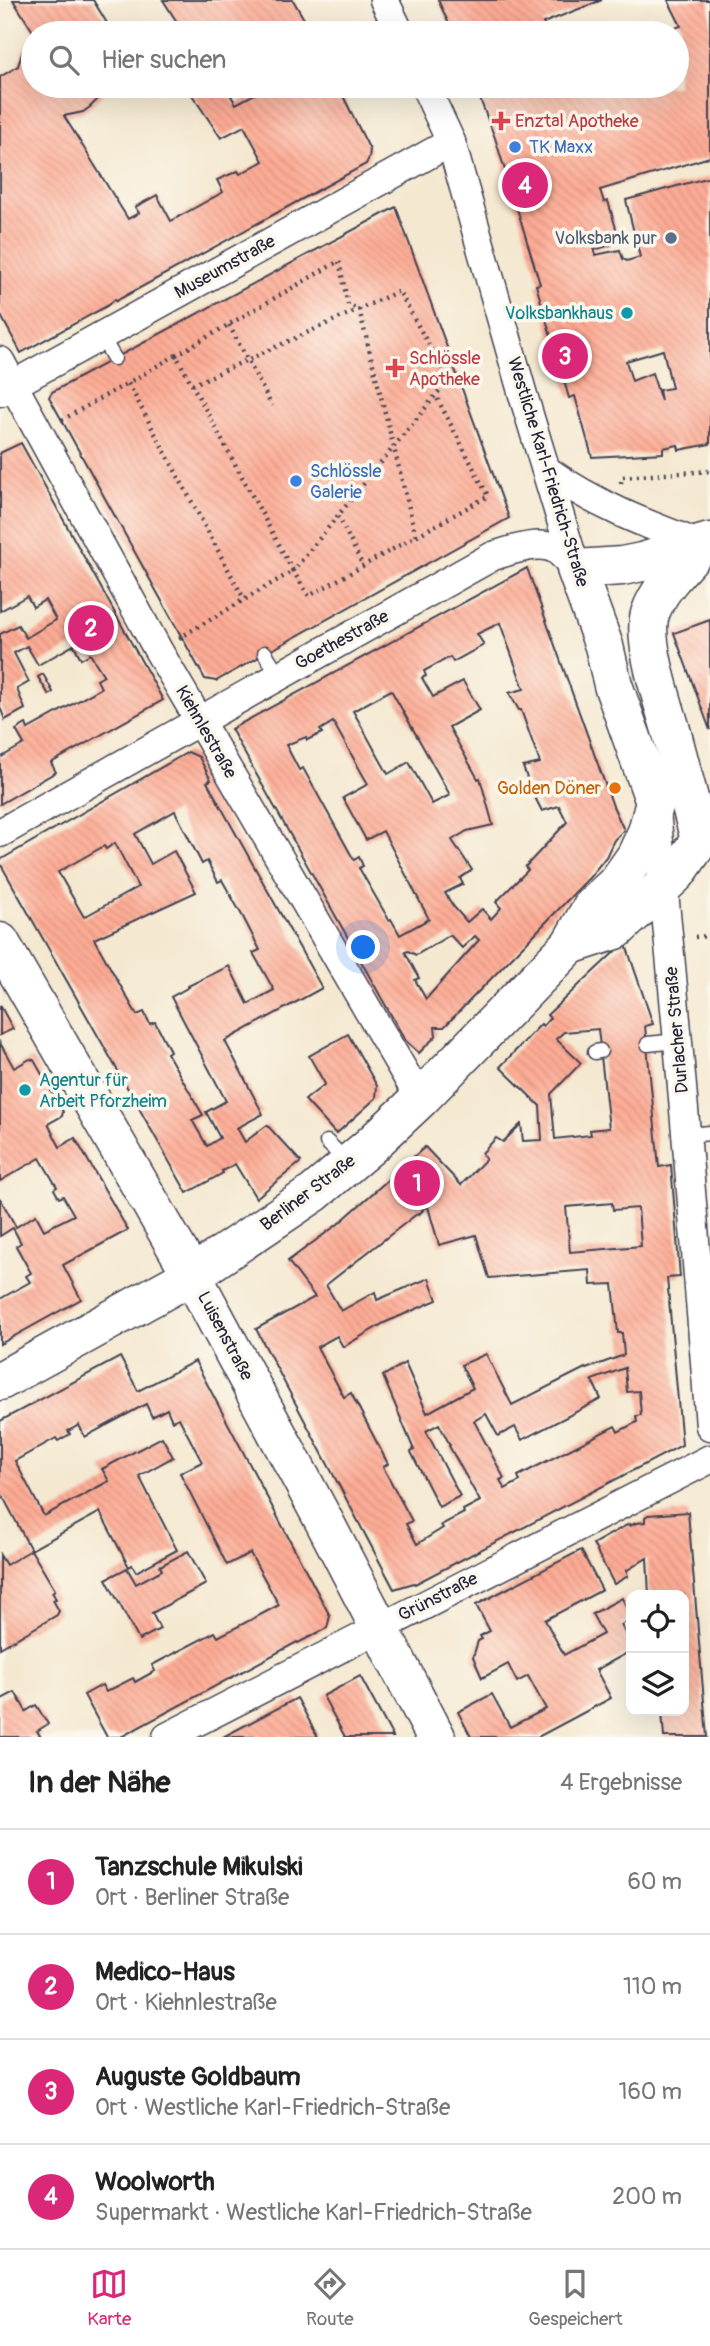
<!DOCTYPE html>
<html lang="de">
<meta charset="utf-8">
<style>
:root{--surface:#fff;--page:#f6f6f6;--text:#222;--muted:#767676;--line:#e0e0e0;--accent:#db2777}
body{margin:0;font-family:Pangolin,sans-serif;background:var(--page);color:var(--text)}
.controls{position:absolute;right:21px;bottom:21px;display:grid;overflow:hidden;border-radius:14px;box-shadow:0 7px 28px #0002}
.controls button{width:63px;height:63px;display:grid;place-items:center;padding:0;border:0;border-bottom:2px solid var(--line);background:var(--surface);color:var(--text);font:35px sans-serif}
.you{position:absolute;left:364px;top:948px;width:24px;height:24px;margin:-18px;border:5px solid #fff;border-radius:50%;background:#1a73e8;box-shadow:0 0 0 10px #1a73e833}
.badge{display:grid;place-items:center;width:46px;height:46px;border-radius:50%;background:var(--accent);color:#fff;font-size:23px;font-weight:700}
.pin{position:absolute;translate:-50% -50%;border:4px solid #fff;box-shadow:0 2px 7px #0006}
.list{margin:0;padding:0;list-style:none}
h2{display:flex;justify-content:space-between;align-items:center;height:91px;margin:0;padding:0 28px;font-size:30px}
h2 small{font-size:23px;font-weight:400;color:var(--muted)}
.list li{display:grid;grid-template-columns:46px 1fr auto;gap:21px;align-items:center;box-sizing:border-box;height:105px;padding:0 28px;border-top:2px solid var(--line)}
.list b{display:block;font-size:26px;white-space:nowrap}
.list p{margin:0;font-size:23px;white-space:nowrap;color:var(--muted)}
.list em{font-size:23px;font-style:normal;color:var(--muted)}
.icon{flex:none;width:38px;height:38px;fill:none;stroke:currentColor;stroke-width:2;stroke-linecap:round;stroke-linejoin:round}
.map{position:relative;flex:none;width:710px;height:1737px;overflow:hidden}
.search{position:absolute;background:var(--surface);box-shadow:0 7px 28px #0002;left:21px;right:21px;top:21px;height:77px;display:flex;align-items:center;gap:18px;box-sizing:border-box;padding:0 24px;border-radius:38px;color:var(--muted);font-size:26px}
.sheet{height:511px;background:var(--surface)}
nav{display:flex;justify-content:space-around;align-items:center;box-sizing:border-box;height:98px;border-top:2px solid var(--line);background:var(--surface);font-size:19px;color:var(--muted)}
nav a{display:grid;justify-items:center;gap:4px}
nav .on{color:var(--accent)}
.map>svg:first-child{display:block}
.building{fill:url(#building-back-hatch);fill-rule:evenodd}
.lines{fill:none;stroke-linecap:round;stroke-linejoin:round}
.lane-casing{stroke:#424051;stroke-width:17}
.street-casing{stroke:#424051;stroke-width:31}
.secondary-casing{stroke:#424051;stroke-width:41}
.primary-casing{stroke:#424051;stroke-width:41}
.path{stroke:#424051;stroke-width:4.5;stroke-dasharray:2 5;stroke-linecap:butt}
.lane{stroke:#fff;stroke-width:14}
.street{stroke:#fff;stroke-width:28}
.secondary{stroke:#fff;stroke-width:38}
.primary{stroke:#fff;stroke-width:38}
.health-dot{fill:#e0444e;stroke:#fbf7ec;stroke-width:2.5}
.shop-dot{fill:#3f7fe0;stroke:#fbf7ec;stroke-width:2.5}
.service-dot{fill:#5c6f8a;stroke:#fbf7ec;stroke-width:2.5}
.culture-dot{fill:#0f9aa8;stroke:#fbf7ec;stroke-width:2.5}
.food-dot{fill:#e8710a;stroke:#fbf7ec;stroke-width:2.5}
.labels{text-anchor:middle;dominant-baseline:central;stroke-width:7;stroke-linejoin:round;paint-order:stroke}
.health-label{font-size:18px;fill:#be3a42;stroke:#fbf7ec;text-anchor:start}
.shop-label{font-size:18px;fill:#366cbe;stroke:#fbf7ec;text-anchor:start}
.service-label{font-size:18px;fill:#4e5e75;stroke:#fbf7ec;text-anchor:end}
.street-label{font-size:18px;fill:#22223b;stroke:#fbf7ec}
.culture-label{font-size:18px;fill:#0d838f;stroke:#fbf7ec;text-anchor:end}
.food-label{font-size:18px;fill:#c56008;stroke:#fbf7ec;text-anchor:end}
</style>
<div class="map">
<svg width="710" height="1737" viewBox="0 0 710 1737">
<defs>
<pattern id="building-back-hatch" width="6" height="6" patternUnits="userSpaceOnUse" patternTransform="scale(1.75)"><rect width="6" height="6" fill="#fdab94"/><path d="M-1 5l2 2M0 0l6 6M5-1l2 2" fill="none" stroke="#d99380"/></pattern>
</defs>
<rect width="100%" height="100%" fill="#fbf7ec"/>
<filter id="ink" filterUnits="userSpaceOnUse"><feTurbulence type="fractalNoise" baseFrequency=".0143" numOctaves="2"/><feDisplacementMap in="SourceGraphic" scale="14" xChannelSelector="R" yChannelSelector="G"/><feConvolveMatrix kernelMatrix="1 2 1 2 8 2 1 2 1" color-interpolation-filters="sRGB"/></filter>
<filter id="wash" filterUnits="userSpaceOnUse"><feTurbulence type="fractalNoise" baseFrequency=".00686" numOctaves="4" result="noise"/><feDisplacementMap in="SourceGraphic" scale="28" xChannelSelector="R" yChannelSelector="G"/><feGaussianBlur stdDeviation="1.57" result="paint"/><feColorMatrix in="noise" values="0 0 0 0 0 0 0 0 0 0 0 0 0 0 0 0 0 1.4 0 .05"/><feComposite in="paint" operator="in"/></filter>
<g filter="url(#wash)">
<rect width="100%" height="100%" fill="#f4e8d0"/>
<g id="blocks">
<g class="building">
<path d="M13,0H93L113,33H34Z"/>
<path d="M163,0H293L312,33H184Z"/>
<path d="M438,0H602L543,23L548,33H453Z"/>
<path d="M668,0H710V157L600,190L604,202L608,201L620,242L594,250L595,255L620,250L623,259L627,261L640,257L626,200L710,177V444L679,450L678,445L663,448V453L592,457L575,396L569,398L536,285L540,284L519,215L495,138L475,86H677V33H660L681,26ZM663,350L672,388L659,390L661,401L652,373L632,381L626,361Z"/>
<path d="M33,36V86H106L101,96L90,107L83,112L64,116L128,219L139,213L135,207L157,195L171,221L223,192L217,180L238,171L240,174L263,161L244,126L221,138L186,86H249L231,96L236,104L270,86H338L370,150L369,158L366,164L116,301L115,299L107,306L21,353L0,314V77L18,66L23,50Z"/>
<path d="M396,207L509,518L216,681L205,679L49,397L52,392Z"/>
<path d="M21,443L163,700L51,763L56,772L0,804V758L24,744L16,730L26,724L28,729L101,688L97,680L104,676L90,654L81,659L74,645L38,665L27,646L14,653L29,682L17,689L25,709L5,720L0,707V634L18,625L26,638L56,620L45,600L33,607L27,596L0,611V453Z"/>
<path d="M527,568L613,806L624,830L614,840L606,857L589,878L444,1027H435L436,1036L419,1053L405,1040L231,729ZM500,623L524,689L509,693L519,710H521L540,763L523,767L527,778L526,780L542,811L559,806L567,822L525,867L528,870L496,902L501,908L491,919L482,909L467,922L453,906L445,893L463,884L460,878L472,870L452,840L467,831L493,825L480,778L478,779L449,727L480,710L463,681L433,697L422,678L426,676L424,671L450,657L453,662L484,645L477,634ZM391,690L450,795L432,804L409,762L388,774L353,711ZM333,722L368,784L343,798L366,840L383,831L429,919L400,935L391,919L389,920L359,868L363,866L359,857L354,860L303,768L299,770L286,745L306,737L307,740L322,733L320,730ZM450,935L462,948L475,936L479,940L426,999L415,980L419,978L405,952L408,951L416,955Z"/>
<path d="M710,620V730L674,633Z"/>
<path d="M43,674L53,692L49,695L38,677Z"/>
<path d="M188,752L199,757L211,780L207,782L322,988L225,1041L263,1114L237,1128L245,1142L267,1125L301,1162L256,1198L235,1164L222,1171L223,1173L187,1193L0,863V860ZM175,811L202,864L207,861L218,882L222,880L243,917L260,950L253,953L274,990L248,1004L229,966L188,986L189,987L171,997L226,1101L206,1112L220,1138L207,1146L192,1120L203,1115L167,1053L170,1051L155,1022L150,1024L144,1012L137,1015L94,939L196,892L174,851L151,864L135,834ZM115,843L138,887L84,917L58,872L104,846L106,849Z"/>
<path d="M625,942L653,1024L645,1026L659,1167L671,1165L680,1277L667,1278L682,1445L415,1584L414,1583L394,1589L256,1329L315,1297L288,1261L338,1224L425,1147L461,1185L486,1159L482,1153L496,1138L503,1142L521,1124L523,1141L542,1140L540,1106L500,1067L541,1024L543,1026L550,1018L547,1015ZM598,1029L609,1128L590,1130L591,1135L555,1139L551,1094L581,1063L556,1039L564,1032ZM612,1203L613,1210L638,1208L641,1246L570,1252L566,1207ZM428,1207L439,1245L476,1235L489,1278L590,1270L591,1285L613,1284L618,1333H622L624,1355L586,1369L585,1368L512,1405L486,1354L461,1365L473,1388L427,1413L405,1363L383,1376L414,1450L411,1452L439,1507L460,1496L426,1431L439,1424L450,1445L449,1446L480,1501L463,1510L464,1513L441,1525L443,1528L417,1544L406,1524L412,1521L383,1467L388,1464L351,1393L344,1397L317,1347L337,1336L343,1347L384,1323L437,1300L429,1278L377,1300L375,1292L341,1311L326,1285L418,1213L419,1214L423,1210L422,1208ZM625,1368L627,1392L639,1391L641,1415L636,1416L637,1422L618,1432L615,1426L518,1476L520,1481L505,1489L500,1480L504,1478L474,1421L486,1414L498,1436L515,1427L522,1440L601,1399L592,1380Z"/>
<path d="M0,1005L13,1029L0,1035Z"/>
<path d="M348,1034L377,1086L376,1098L336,1134L305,1100L325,1084L309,1056Z"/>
<path d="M0,1043L14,1068L30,1059L34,1060L63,1112L62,1116L48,1124L60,1147L75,1138L128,1230L63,1265L81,1299L0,1344V1299L30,1282L26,1276L31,1273L16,1246L21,1243L13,1228L0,1236V1198L16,1227L36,1215L44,1230L74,1215L63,1196L59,1198L54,1189L57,1187L40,1158L0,1181Z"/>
<path d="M120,1357L138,1391L195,1361L330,1616L327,1628L298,1643L297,1642L121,1737H107L84,1695L102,1685L106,1692L133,1678L135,1682L155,1671L152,1665L215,1632L218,1637L279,1605L250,1553L227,1565L180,1473L202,1462L179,1418L172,1421L167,1409L152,1417L146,1404L85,1437L79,1425L68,1431L70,1434L58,1441L56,1438L15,1461L44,1516L109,1481L102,1469L162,1437L173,1457L139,1476L177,1550L136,1572L132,1565L129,1567L100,1512L31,1550L0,1491V1421Z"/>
<path d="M688,1512L707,1737H664L662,1711H684V1595H649L647,1558L626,1571L628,1576L614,1584L593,1544L629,1524L630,1526L636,1523L645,1522V1517L648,1515Z"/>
<path d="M31,1550L55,1590L52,1592L56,1599L53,1600L59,1611L57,1615L0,1648V1555L6,1565Z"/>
<path d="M581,1550L602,1590L545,1620L564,1655L603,1634L592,1614L622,1598L631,1616V1619L621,1625L631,1644V1651L596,1670L611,1698L538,1737H471L458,1712L492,1694L510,1727L546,1709L528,1676L517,1682L508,1664L482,1678L473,1657L478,1641L482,1639L480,1636L490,1631L476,1605Z"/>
<path d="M188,1551L206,1584L152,1613L160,1629L139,1640L106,1579L127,1568L136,1584L162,1570L160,1566Z"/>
<path d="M360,1676L393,1737H345L323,1696Z"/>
<path d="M15,1692L26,1711L36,1705L48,1724L37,1731L41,1737H0V1695L2,1699Z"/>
<path d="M297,1698L318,1737H223Z"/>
</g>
</g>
</g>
<g filter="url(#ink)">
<use href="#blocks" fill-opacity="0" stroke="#424051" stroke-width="2"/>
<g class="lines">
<g class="lane-casing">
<g id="lane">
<path d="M101,336L114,358"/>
<path d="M265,653L279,675"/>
<path d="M648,1044L677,1041"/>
<path d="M595,1052L600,1051"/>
<path d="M688,1135L710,1133"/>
<path d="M327,1142L348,1163"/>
</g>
</g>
<g class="street-casing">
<g id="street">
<path d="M384,0L400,33"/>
<path d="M425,86L451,142L523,395L575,566"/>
<path d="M0,361L158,650L420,1099"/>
<path d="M0,392L451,142"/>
<path d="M546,470C598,506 643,523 701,545"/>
<path d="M656,812C677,1017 694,1221 710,1426"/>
<path d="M0,833L493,556C510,551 538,540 555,549C562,553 570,563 576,569"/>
<path d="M167,1737L710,1459"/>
</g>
</g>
<g class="secondary-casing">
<path id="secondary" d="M192,1275L324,1521L436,1737"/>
</g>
<g class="primary-casing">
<g id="primary">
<path d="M0,942L192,1275"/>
<path d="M570,945L616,930L677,873L700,840C690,803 681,767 671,730C663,702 642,641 650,614C659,587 683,566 701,545"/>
<path d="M0,1381L192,1275L314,1193L370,1146L420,1099L570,945L593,905L617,883L636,856L647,832L655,802L613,685L604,646L576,569L622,566L642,562L710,542"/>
</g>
</g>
<g class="path">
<path d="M229,325L272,406"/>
<path d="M176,355L339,261L348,305L359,309L416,536"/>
<path d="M192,385L399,291L448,380L293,571L309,596L488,496L436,396"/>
<path d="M62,420L128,383"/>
<path d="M621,483L622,477L710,471"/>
<path d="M338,516L363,566"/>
<path d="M179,638L293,571L176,355L128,383L244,599"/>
<path d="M695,937L710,936"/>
</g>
<use href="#lane" class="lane"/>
<use href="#street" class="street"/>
<use href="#secondary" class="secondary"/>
<use href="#primary" class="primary"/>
</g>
</g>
<g class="health-dot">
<path d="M497.5 110.5h7v7h7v7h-7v7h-7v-7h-7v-7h7z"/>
<path d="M391.5 357.5h7v7h7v7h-7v7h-7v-7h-7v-7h7z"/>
</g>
<g class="shop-dot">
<circle cx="515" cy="147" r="7"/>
<circle cx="296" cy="481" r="7"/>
</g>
<circle class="service-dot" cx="671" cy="238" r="7"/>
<g class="culture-dot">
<circle cx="627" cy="313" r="7"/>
<circle cx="25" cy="1090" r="7"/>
</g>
<circle class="food-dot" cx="615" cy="788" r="7"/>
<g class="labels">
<g class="health-label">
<text x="515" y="121">Enztal Apotheke</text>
<text x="409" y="358">Schlössle<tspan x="409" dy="21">Apotheke</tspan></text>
</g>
<g class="shop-label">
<text x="529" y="147">TK Maxx</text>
<text x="310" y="471">Schlössle<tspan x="310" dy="21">Galerie</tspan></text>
</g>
<g class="service-label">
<text x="657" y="238">Volksbank pur</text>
</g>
<g class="street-label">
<text transform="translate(225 267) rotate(-29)">Museumstraße</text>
<text transform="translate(548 472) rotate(73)">Westliche Karl-Friedrich-Straße</text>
<text transform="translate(342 640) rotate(-29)">Goethestraße</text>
<text transform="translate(206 732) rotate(60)">Kiehnlestraße</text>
<text transform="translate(677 1030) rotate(-95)">Durlacher Straße</text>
<text transform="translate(308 1193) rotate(-37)">Berliner Straße</text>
<text transform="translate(225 1336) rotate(62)">Luisenstraße</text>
<text transform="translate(438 1597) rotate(-27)">Grünstraße</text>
</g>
<g class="culture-label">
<text x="613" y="313">Volksbankhaus</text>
<text x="39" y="1080" text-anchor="start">Agentur für<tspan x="39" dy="21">Arbeit Pforzheim</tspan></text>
</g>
<g class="food-label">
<text x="601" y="788">Golden Döner</text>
</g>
</g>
</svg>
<div class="controls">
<button><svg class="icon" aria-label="locate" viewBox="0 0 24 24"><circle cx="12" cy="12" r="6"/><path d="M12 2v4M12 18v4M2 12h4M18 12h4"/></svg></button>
<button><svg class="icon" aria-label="layers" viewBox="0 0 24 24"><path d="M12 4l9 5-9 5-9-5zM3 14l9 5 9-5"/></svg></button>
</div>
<div class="you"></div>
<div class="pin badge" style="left:417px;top:1183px">1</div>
<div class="pin badge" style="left:91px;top:628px">2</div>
<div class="pin badge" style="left:565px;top:356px">3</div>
<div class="pin badge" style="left:525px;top:185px">4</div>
<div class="search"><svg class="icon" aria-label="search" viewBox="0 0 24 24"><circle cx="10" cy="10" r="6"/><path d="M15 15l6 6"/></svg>Hier suchen</div>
</div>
<section class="sheet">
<h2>In der Nähe<small>4 Ergebnisse</small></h2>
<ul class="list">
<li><span class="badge">1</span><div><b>Tanzschule Mikulski</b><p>Ort · Berliner Straße</p></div><em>60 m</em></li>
<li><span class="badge">2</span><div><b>Medico-Haus</b><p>Ort · Kiehnlestraße</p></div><em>110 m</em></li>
<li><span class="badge">3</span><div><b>Auguste Goldbaum</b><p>Ort · Westliche Karl-Friedrich-Straße</p></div><em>160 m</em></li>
<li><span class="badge">4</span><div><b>Woolworth</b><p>Supermarkt · Westliche Karl-Friedrich-Straße</p></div><em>200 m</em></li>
</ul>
</section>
<nav>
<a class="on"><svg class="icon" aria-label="map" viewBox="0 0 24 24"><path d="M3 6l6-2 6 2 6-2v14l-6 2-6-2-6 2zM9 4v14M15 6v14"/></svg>Karte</a>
<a><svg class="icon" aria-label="directions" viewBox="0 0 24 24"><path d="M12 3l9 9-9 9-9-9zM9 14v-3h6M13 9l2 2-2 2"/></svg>Route</a>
<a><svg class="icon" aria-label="saved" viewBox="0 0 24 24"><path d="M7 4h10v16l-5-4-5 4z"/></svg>Gespeichert</a>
</nav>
